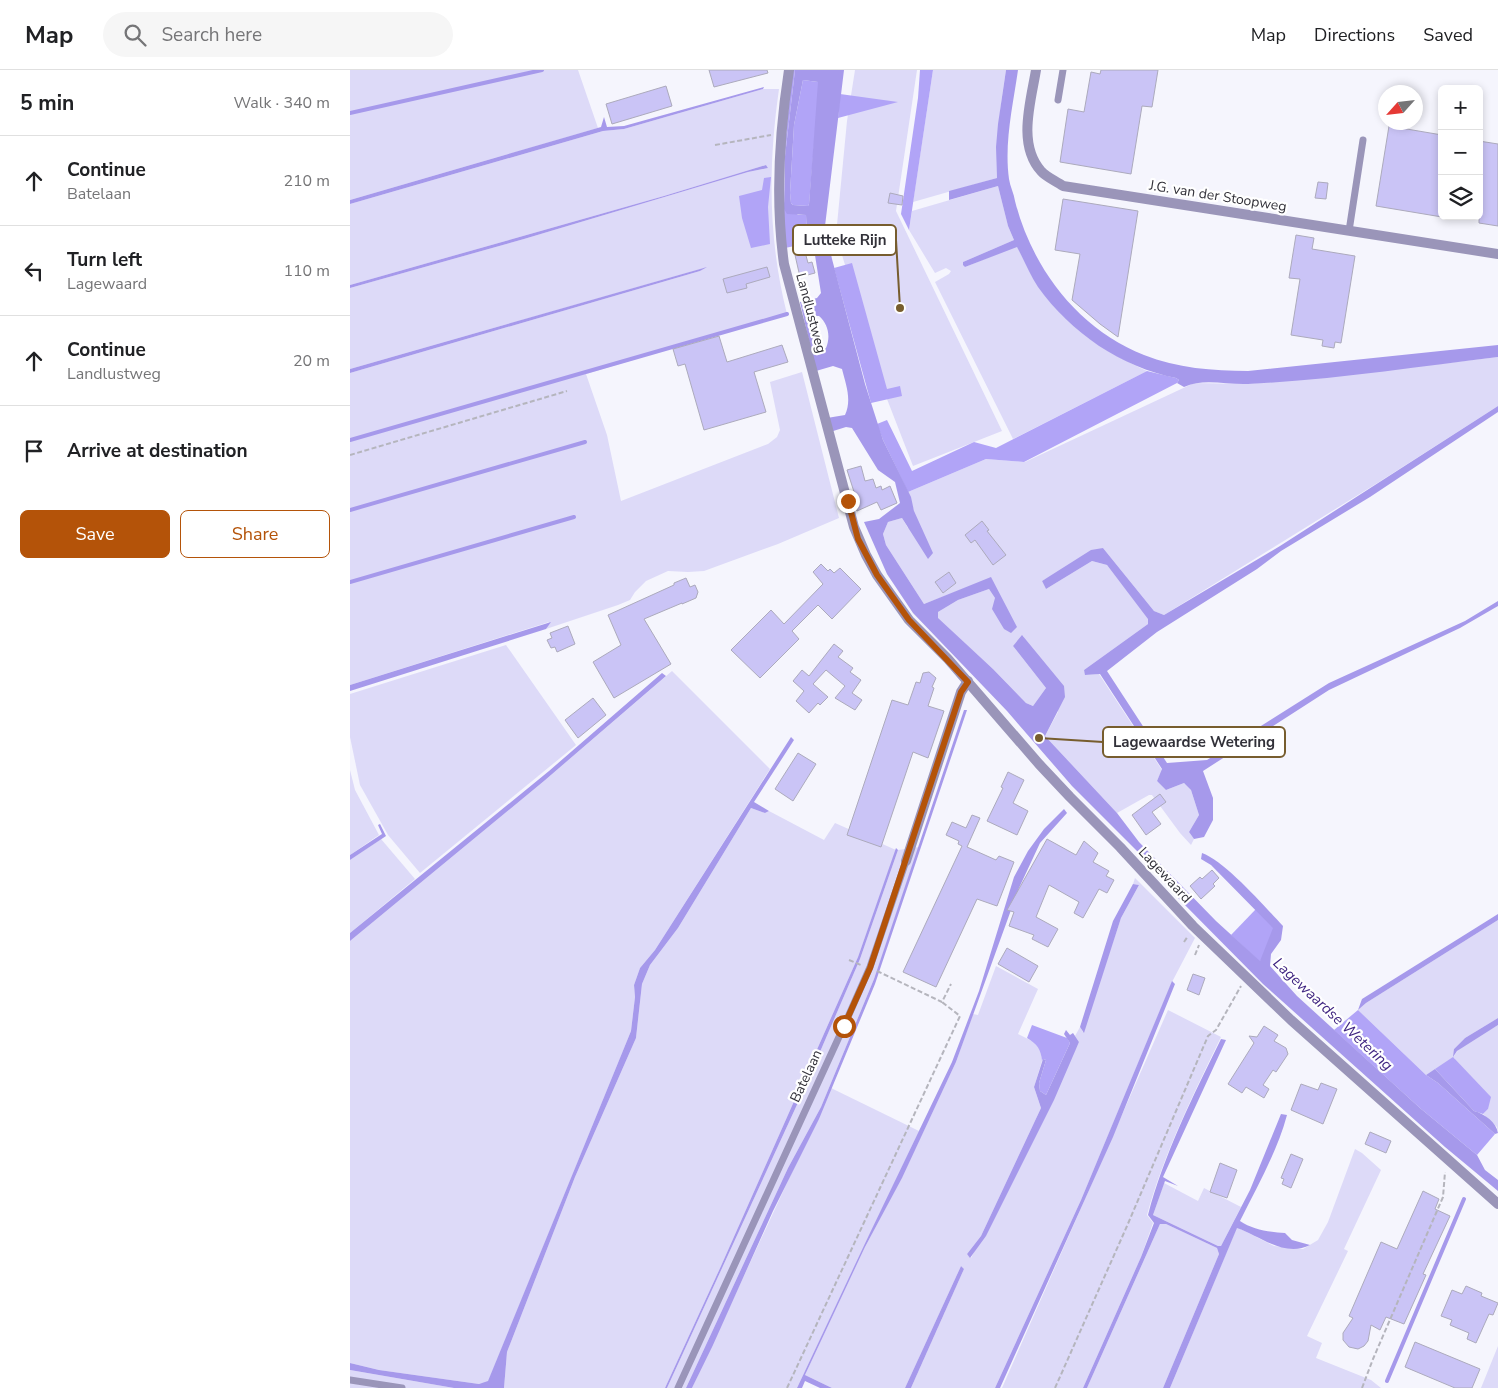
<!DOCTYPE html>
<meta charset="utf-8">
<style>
:root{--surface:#fff;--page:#f6f6f6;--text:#202124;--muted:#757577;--line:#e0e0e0;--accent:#b45309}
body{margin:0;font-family:"Nunito Sans",sans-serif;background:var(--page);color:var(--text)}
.controls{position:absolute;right:15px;top:15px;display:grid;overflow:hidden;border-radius:8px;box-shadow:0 2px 8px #0003}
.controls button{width:45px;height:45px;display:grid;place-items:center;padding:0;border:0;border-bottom:1px solid var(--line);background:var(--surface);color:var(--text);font:25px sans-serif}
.compass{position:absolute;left:1028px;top:15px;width:45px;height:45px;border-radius:50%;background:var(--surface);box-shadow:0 2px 8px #0003;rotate:243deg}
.stop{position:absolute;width:15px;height:15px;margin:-11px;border:4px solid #b45309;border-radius:50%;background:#fff}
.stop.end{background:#b45309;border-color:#fff;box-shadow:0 1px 5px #0008}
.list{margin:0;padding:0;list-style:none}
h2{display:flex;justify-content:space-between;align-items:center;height:65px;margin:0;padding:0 20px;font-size:21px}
h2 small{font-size:16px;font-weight:400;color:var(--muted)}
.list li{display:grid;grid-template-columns:32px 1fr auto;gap:15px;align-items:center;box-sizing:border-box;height:90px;padding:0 20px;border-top:1px solid var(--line)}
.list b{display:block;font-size:19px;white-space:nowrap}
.list p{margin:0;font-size:16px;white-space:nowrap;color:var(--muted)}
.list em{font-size:16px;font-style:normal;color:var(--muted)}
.actions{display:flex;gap:10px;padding:15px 20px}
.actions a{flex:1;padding:11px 0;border:1px solid var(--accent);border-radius:8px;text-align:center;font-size:18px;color:var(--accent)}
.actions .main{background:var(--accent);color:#fff}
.icon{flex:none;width:28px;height:28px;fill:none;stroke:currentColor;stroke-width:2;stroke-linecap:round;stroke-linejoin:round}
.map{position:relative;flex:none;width:1148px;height:1318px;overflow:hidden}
header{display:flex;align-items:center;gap:30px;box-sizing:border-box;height:70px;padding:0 25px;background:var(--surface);border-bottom:1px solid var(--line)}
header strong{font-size:24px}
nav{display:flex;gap:28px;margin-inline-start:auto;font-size:18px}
.search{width:350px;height:45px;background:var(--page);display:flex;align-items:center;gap:12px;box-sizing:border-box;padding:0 18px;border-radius:28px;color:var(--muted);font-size:19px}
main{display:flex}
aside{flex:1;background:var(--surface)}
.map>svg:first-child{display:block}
.green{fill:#dddaf8}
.forest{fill:#b1a4f7}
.water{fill:#a699eb;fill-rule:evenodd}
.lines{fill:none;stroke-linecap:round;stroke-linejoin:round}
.stream{stroke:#a699eb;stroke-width:4}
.building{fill:#cac4f6;stroke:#acaabc}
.path{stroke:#b5b5bd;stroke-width:2;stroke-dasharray:5 2.5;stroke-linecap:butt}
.service{stroke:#9a95b9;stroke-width:7}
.minor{stroke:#9a95b9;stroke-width:10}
.route{stroke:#b45309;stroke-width:6}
.labels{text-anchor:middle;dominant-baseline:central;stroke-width:4.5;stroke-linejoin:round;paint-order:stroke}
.street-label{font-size:14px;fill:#323139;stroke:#fff}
.water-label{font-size:15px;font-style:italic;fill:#3f2481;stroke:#fff}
.leader{fill:none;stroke:#775d2e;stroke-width:2}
.callout-dot{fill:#775d2e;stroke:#fff;stroke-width:2}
.callout{fill:#fff;stroke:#775d2e;stroke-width:2}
.callout-label{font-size:15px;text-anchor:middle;font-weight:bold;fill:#323139}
</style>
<header>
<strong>Map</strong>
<div class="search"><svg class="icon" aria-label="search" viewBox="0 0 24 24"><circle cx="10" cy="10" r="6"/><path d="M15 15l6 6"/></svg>Search here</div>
<nav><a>Map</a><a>Directions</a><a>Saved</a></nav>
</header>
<main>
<aside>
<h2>5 min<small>Walk · 340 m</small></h2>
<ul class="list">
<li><svg class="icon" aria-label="ahead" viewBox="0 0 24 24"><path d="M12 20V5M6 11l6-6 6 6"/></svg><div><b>Continue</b><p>Batelaan</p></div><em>210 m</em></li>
<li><svg class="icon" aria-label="left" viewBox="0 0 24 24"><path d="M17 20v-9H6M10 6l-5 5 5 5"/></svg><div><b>Turn left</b><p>Lagewaard</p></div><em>110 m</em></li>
<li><svg class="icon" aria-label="ahead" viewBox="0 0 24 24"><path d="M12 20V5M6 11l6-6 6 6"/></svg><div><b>Continue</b><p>Landlustweg</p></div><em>20 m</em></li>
<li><svg class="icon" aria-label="arrive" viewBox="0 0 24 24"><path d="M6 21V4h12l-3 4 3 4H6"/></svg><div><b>Arrive at destination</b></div></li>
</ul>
<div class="actions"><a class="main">Save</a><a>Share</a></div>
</aside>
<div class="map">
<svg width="1148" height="1318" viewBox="0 0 1148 1318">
<rect width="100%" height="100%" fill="#f5f5fd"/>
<g class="green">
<path d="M0,0H228L248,58L0,130Z"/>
<path d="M505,0H567L546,141L652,361L563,396L530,311L486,165L497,51Z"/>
<path d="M583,0H656C650,38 646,70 647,108L563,132Z"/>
<path d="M413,19H429C418,96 418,169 437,244L236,304L257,365L271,431L418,374L427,367L430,360L420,312L452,302L489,448L428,474L354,501L338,502L318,501L296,511L285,522L280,530L268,535L196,559L199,552L0,615V303L350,201L354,198L0,299V218L174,169L398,102L418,98L416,95L314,126L0,215V134L253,61L274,59Z"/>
<path d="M648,116L658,156L664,170L613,192L615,197L667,176C674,190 680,205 689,217C718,259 752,280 797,301L663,369L585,212L599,204L601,201L596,198L585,203L559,160L562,141Z"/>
<path d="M1148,287V336L1029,412L814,545L804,541L753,478L692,511L696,519L742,491L757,495L799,549L798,554L734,600L736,605L749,604L812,700L807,711L816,720L834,713L841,720L849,745L839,762L844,769L841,775L830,763L802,725H799L767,743L695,666L708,642L673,566L663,576L696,618L683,636L676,633L643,599L587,548L588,542L608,530L639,519L645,528L654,559L641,508L574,534L536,475L533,464L538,452L552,448L558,458L564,441L558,422L636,389L675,392L844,313L897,314L986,306Z"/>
<path d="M156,575L226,675L70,803L38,765L10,715L0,667V624Z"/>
<path d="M322,601L420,699L305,880L290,898L284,915L285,927L281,961L138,1312L129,1314L29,1300L0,1293V871L194,711Z"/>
<path d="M0,700L5,720L29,765L0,785Z"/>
<path d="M401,738L415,743L419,741L474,770L485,753L546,780L508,887L371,1196L315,1318H154L157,1282L225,1107L286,968L292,914L300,895L328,858Z"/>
<path d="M31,769L65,809L0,863V790Z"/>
<path d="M569,777L524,909L471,1037L438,1098L336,1318H317L451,1026L510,889L548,780Z"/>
<path d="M785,808L845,868L822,912L731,1130L645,1318H561L614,1199L611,1196L555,1318H482L455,1305L515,1177L552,1107L606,992L623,944L628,945L646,896L688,919L668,964L684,972L691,981L692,991L684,1017L691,1038L631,1166L617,1184L621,1188L729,972L725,966L730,957L733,962L771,848L789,815L783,814Z"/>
<path d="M1148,850V948L1115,968L1104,979V986C1112,972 1135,963 1148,955V1062L1147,1057L1133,1044L1138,1039L1104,988L1076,1005L1008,940L1016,933Z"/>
<path d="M818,940L871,967C843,1025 814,1083 797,1145L803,1153L791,1187L733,1318H652Z"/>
<path d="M481,1018L569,1061L447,1318H342Z"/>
<path d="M1005,1079L1012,1083L1031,1100L994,1179L998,1181L957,1266L972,1273L966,1288L1021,1310L1031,1318H820L887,1157L924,1176L953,1179L968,1170L978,1152Z"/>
<path d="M814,1113L848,1131L854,1118L891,1137L871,1176H868L803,1145Z"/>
<path d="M810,1154H816L867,1178L869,1184L813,1318H737Z"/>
<path d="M1148,1276V1318H1131Z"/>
<path d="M0,1300L104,1318H0Z"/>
</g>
<g class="forest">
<path d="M442,0H445L435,86L433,131L448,145H456L457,166L459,173L435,178L431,119Z"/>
<path d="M570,0H583L559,160L551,144L568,28Z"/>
<path d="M453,10L468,12L469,16L459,134L458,136L443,135L441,133L440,123L444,55Z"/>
<path d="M490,24L548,32L488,48Z"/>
<path d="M421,107L418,137L420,174L401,178L392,148L389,126L412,120L414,108Z"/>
<path d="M502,193L537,319L550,316L552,326L521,333L484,198Z"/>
<path d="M797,301L826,308L829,310L827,313L674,392L636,389L558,422L533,370L527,354L537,350L562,401L624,372L646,378Z"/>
<path d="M906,839L926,859L910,892L881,865Z"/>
<path d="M1008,940L1076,1005L1088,1013L1145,1064L1127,1085L1070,1038L984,960Z"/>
<path d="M682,955L717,968L720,973L696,1025L690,1021L689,1013L696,990L693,989L692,991C691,979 687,974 677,968Z"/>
<path d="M1103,987L1141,1027L1138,1039L1133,1044L1124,1041L1085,999Z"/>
</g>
<g class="water">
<path d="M445,0H494L475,156L482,189L515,314L533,370L561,427L564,441L583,483L578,489L552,448L538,452L533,464L536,475L574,534L641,507L667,557L661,563L654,559L642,539L645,528L639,519L608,530L588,542V548L643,599L676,633L683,636L696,618L663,576L672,565L714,616L715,627L695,666L767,743L789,772L866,851L910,891L923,858L861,795L851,789L852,783C875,791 915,837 933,856L931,870L921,884L920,896L947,926L1070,1038L1127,1085L1135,1100L1148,1110V1121L1095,1077L913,914L828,828L796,790L722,716L657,641L563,543L537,504L514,452L529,449L550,433L545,412L528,400L502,358L496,357L480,362L477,348L495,345C502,330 496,315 492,299L483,296L466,301L450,232L467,228L471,223L464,179L459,173L457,166L456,145L437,144L434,139L435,86ZM453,10L468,12L459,134L458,136L443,135L441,133L440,123L444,55ZM465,246H469C478,254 481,266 476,278L472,280L469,276L463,249Z"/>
<path d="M656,0H668C663,35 654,73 659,109C660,116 664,124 665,131C682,198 728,259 794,285C827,298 863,301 898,301L1148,275V287C1065,297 981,310 898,314C877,315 853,308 834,317L827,313L829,310L826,308C771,297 721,263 688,217C680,205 674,190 667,177L615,197L613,195V192L664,170L658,156L648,116L599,130V121L647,108L646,77L648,54Z"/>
<path d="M414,17L413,19L274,59L253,61L0,134V130L251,57L254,47L257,57L274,56Z"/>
<path d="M416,95L418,98L398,102L174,169L0,218V215L314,126Z"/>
<path d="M357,197L350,201L0,303V299Z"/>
<path d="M1148,336V342L1020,427L931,481L907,499L807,562L757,601L817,693L857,690L979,613L1115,551L1148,531V536L1110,558L979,620L853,701L863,728V750L854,767L844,769L839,762L849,745L841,720L834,713L816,720L807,711L812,699L750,604L735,605L734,600L798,554V549L757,495L742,491L696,519L692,511L741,480L753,478L804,541L814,545L930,476Z"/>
<path d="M201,552L196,559L0,621V615Z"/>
<path d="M312,603L316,606L194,711L0,871V863L199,701Z"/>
<path d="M614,640H617L525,914L469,1049L423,1141L363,1275L342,1318H336L438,1098L471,1037L524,909Z"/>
<path d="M441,667L444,670L404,732L419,741L415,743L401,738L328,858L300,895L292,914L286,968L225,1107L157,1282L154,1318H104L0,1300V1293L29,1300L129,1314L138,1311L281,961L285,927L284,915L290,898L305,880Z"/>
<path d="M714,739L717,743L690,773L669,818L606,992L552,1108L515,1177L455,1305L482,1318H470L455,1311L452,1318H447L519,1165L602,992L629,921L664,807L678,781L694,759Z"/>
<path d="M30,754L36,766L0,790V785L32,764L28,755Z"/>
<path d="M546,778L548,780L510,889L451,1026L317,1318H315L371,1196L508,887Z"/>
<path d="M783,814L789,815L771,848L734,963L730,957L763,851Z"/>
<path d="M1148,844V850L1016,933L1008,940L1012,929Z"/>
<path d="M822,911L825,914L763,1067L650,1318H645L731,1130Z"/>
<path d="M1148,948V955L1107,981L1103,987L1104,979L1115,968Z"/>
<path d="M716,960L720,965L723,963L729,972L704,1030L636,1166L620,1188L617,1184L631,1166L691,1038L684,1017L693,989L696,990L689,1013L690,1021L696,1025L720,973L714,964Z"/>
<path d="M871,969L876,970L813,1107L828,1116L815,1111L803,1145L868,1176H871L900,1120L931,1044L937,1045C927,1082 907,1117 890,1151C903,1160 920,1162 935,1163L942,1170L960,1175C935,1188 910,1166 887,1158L820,1318H813L869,1184L867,1178L816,1154H810L737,1318H733L791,1187L804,1153L798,1145C814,1084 843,1026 871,969Z"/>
<path d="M1085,999L1124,1041C1135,1044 1146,1052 1148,1063L1145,1064L1088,1013L1076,1005Z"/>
<path d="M611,1196L614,1199L561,1318H555Z"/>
</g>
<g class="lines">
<g class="stream">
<path d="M0,43L192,0"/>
<path d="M0,370L437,244"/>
<path d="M0,440L235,372"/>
<path d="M0,512L224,447"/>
<path d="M1037,1311L1114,1129"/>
</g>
</g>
<g class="building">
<path d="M359,0H417L418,3L364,17Z"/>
<path d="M751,0H808L802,37L792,36L781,104L710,92L718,39L734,42L741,2L750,4Z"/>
<path d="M316,16L322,36L262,54L256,34Z"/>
<path d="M1039,56L1092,65V147L1026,136Z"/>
<path d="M1129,71L1148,74V156L1129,153Z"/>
<path d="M968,112L978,113L976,129L965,128Z"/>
<path d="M540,123L553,126L552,135L538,133Z"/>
<path d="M713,129L788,141L768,267L750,254L722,230L730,184L705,180Z"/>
<path d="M946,165L964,168L962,179L1005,186L991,273L985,272L984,278L972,276L973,270L941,265L950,209L939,208Z"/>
<path d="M455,182L458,193L462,192L465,203L450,207L445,185Z"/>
<path d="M417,197L420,207L396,214L397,218L377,223L373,209Z"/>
<path d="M369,266L377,292L432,275L438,292L404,302L416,342L354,360L335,294L328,296L323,279Z"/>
<path d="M511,396L515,411L523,409L526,418L531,416L532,420L540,416L547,433L531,440L527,432L507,441L504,428H506L497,400Z"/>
<path d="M632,451L639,460L637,461L656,485L643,495L625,470L621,473L615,465Z"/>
<path d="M471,494L478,501L480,499L484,503L490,498L511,519L482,549L468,535L442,561L449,569L410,608L381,580L421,540L434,554L473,514L463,502Z"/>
<path d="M599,502L606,513L593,523L585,512Z"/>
<path d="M336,508L340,517L345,515L348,522L346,528L332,534V533L294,549L321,594L264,628L243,592L271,575L258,545L324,515V513Z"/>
<path d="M218,556L225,574L207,582L205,577L201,578L197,570L202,568L200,563Z"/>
<path d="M484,574L493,581L488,587L503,598L500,602L511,610L502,623L512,630L505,640L485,628L495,616L476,600L463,614L478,627L470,635L468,633L459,643L446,631L454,621L443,611L452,600L459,606Z"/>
<path d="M579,602L586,608L582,617L584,618L578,636L594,641L578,688L563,682L531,777L497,765L542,630L558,635L566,612L570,613L573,603Z"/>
<path d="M243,628L256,645L228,668L215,650Z"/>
<path d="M448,683L466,694L443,731L425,719Z"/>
<path d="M658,702L674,710L663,733L678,741L667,765L637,751L653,718L651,717Z"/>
<path d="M810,724L816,732L802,742L811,754L796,765L782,745Z"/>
<path d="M622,745L630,748L617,777L646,790L649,786L664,792L647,836L627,829L586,917L553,902L612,776L608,774L609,771L596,765L602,752L616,758Z"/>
<path d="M697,769L726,785L734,771L748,783L743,792L759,801L756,806L764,810L757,823L749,819L733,848L724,843L729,832L699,815L686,847L708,859L698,877L682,869L684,865L659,856L664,842L657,840Z"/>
<path d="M862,800L869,808L863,814L865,816L851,829L840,816L850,807L852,809Z"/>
<path d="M657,878L688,896L679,912L648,894Z"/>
<path d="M843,904L855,908L849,925L837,920Z"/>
<path d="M914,956L928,965L924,971L936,978L938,984L926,1002L923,1000L913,1015L919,1019L914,1028L896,1017L892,1023L878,1014L904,973L899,966L907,967Z"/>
<path d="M971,1013L987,1019L973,1054L941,1040L951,1014L968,1020Z"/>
<path d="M1020,1062L1041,1071L1036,1083L1015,1074Z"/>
<path d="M941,1084L953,1089L941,1118L932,1114L934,1109L931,1108Z"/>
<path d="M870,1093L887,1100L877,1128L860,1122Z"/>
<path d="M1073,1121L1089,1129L1085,1139L1100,1146L1073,1204L1076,1205L1054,1254L1036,1247L1030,1260L1021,1255L1018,1271L1014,1276L1008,1279L999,1277L993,1270V1263L1003,1248L999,1246L1031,1172L1047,1179Z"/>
<path d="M1116,1216L1132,1223L1131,1226L1148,1233L1143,1245L1139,1244L1126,1273L1117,1269L1119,1263L1100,1255L1102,1250L1091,1246L1102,1220L1112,1224Z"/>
<path d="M1065,1272L1130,1299L1122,1318H1105L1055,1297Z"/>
</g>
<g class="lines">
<g class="path">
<path d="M365,75L421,65"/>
<path d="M0,385L217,321"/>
<path d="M834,872L838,866"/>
<path d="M845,885L849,875"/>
<path d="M499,890L511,895"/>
<path d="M527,901L592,932L601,914"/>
<path d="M437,1318L610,946L592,932"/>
<path d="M705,1318L777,1156L858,966L866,960L891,916"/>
<path d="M1012,1318L1023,1289L1093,1127L1095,1102"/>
</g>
<g class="service">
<path d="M708,30L713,0"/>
<path d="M999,161L1013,70"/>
<path d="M0,1310L52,1318"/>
<path d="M328,1318L494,956L520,897L556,791"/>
</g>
<g class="minor">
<path d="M439,0C429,65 425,129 434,194L504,457L516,485L527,505L559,550L598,589L689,694L720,727L770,777L843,856L941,950L1148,1134"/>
<path d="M686,0C681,31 667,74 691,101C696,107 706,111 713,116L1148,184"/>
<path d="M556,791L611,622L618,611"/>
</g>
</g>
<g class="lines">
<path class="route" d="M494,956L520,898L611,622L618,612L559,550L527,505L508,469L498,431"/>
</g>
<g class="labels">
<g class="street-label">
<text transform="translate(868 126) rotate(9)">J.G. van der Stoopweg</text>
<text transform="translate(461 243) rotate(75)">Landlustweg</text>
<text transform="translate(815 805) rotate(47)">Lagewaard</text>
<text transform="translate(456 1006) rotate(-65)">Batelaan</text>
</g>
<g class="water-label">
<text transform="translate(983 944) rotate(43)">Lagewaardse Wetering</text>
</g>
</g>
<path class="leader" d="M550 238L546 170M689 668L753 672"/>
<g class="callout-dot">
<circle cx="550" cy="238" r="5"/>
<circle cx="689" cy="668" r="5"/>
</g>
<g class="callout">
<rect x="443" y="155" width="103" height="30" rx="5"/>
<rect x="753" y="657" width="182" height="30" rx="5"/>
</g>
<g class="callout-label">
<text x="495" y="175">Lutteke Rijn</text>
<text x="844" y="677">Lagewaardse Wetering</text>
</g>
</svg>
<div class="controls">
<button>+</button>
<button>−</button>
<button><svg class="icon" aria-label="layers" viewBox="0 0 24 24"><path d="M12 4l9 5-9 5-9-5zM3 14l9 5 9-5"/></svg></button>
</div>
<svg class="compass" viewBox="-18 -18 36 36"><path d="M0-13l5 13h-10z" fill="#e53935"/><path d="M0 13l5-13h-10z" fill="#757577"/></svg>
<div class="stop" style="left:494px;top:956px"></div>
<div class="stop end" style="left:498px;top:431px"></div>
</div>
</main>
